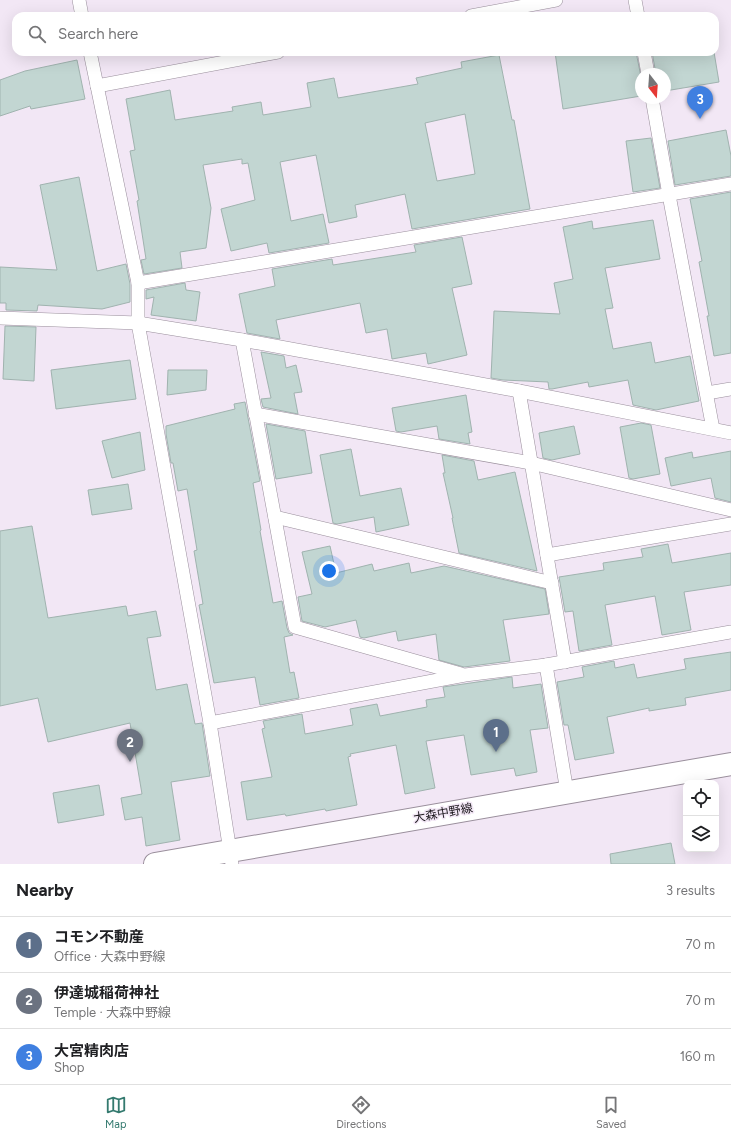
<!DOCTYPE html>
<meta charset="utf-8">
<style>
:root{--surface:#fff;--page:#f2f2f2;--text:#202124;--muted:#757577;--line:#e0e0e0;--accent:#347a6f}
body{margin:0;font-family:Figtree,"Noto Sans JP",sans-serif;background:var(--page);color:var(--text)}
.controls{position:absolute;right:12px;bottom:12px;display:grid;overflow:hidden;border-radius:8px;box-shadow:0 4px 16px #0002}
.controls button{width:36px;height:36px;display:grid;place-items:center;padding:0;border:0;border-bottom:1px solid var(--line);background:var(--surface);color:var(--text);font:20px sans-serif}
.compass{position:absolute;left:635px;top:68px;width:36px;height:36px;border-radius:50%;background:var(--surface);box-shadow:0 4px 16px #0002;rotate:163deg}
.you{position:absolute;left:329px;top:571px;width:14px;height:14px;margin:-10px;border:3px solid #fff;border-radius:50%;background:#1a73e8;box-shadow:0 0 0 6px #1a73e833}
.badge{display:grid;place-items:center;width:26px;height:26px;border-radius:50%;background:var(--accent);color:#fff;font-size:13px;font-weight:700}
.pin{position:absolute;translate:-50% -33px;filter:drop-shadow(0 1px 2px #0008)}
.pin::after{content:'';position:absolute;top:21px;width:14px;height:12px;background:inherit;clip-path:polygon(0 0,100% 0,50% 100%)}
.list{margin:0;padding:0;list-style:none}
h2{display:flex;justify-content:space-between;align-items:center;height:52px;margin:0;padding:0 16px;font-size:17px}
h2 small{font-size:13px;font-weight:400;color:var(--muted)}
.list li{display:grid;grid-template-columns:26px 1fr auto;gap:12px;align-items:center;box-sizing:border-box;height:56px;padding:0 16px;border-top:1px solid var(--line)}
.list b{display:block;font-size:15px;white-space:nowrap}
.list p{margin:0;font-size:13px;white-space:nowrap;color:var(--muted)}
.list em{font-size:13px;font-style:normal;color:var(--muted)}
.icon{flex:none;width:22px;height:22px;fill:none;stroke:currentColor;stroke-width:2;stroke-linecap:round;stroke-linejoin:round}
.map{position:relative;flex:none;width:731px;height:864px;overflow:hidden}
.search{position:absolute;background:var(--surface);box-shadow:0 4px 16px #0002;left:12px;right:12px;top:12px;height:44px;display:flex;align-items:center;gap:10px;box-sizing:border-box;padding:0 14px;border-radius:12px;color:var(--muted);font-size:15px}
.sheet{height:220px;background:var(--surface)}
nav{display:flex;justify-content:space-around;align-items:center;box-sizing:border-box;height:56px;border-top:1px solid var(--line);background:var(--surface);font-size:11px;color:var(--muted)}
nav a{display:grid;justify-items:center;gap:2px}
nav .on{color:var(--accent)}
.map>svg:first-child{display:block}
.building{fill:#c2d6d2;stroke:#a0b3af;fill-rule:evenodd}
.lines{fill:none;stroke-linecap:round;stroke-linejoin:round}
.lane-casing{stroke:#9a8f9c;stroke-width:14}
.secondary-casing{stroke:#9a8f9c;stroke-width:24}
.lane{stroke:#fff;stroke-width:13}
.secondary{stroke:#fff;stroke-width:22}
.labels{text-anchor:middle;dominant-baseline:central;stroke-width:3;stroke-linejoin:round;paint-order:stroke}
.street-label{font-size:12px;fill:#1c181d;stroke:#f2e7f5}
</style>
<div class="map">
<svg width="731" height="864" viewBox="0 0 731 864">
<rect width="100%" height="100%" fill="#f2e7f5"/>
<g class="building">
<path d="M555,52H636L641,77V96L563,109Z"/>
<path d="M652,52H714L719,82L665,91V74H656Z"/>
<path d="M499,55L512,120H514L530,209L412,229L405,194L355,205L357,217L329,223L316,155L280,162L291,221L323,214L329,243L269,253L267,243L231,251L221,209L255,200L248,163L242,164V159L203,165L211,208L206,248L180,252L182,268L144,274L141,260L146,259L137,201L139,200L130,151L135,150L126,99L170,90L175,120L233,111L232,107L261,102L263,115L311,107L307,83L334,78L338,98L418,84L416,78L462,68L461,62ZM465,114L475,174L437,181L425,123Z"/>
<path d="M77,60L85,99L31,109L30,106L0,116V80L25,71Z"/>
<path d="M726,130L731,156V176L675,185L668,141Z"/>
<path d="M651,138L660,188L633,192L626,141Z"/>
<path d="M79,177L97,271L126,264L130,284V302L102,309L38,305L37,311L6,310V303H0V267L57,270L40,185Z"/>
<path d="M731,192V353L714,356L707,316H709L699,262L702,261L690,199Z"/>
<path d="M653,220L660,259L605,268L613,308L605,309L613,349L651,342L655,363L690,356L699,401L656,410L633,405L628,380L589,387L588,382L552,389H549L548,382L503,380L491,378L494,311L560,314L554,283L573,279L563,227L592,221L593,229Z"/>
<path d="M462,237L472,284L452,288L467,355L428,364L426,353L392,359L387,329L366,333L360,303L276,320L280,339L247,333L239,294L275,286L272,269L332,259L333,265L416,252L414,245Z"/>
<path d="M185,283L186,290L200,292L196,321L151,315L154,297L146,299V290Z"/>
<path d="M5,326L36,327L34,381L3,379Z"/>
<path d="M261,352L284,356L286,368L296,365L302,392L294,393L298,414L263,407L261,399L271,398Z"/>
<path d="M130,360L136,399L56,409L51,370Z"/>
<path d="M168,370H207L206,390L167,395Z"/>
<path d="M466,395L472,432L468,433L470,444L439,439L437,426L401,432L396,431L392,408Z"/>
<path d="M245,402L260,481L253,483L261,530L260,531L273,603L282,601L287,628L289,633L293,635L284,637L290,673L294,672L299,698L260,705L255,677L214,683L199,605L203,604L194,551L197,550L187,489L178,491L173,463H171L166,434V426L235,409L234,404Z"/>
<path d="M641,423L651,425L660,474L633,479L629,478L620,427Z"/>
<path d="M266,424L305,431L312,473L276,479Z"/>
<path d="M574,426L580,454L552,460L543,458L539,433Z"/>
<path d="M140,432L145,470L112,478L102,441Z"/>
<path d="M351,449L360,496L401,488L409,525L376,532L374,517L337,524L333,523L320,455Z"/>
<path d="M731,451V502L715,498L711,478L671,486L665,458L692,452L693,458Z"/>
<path d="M442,455L474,461L478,480L515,472L537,571L459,553L452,518H453L443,473H445Z"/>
<path d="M128,484L132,509L92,515L88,490Z"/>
<path d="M32,526L48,618L126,606L128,616L156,611L161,636L147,638L156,690L187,684L195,724L202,723L210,776L171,782L180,840L146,846L142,817L125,820L121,798L142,794L130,723L48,742L38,698L0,706V531Z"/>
<path d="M668,544L672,563L731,553V585L684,592L691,630L662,635L655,596L605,605L612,645L579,651L573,611L565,612L559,577L604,570L603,563L643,557L641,549Z"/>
<path d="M330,546L336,573L372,564L374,571L409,563L411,573L444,566L545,589L549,614L503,620L510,661L464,667L439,660L436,634L398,641L396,631L364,638L360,637L356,620L325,627L302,621L298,597L312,594L302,552Z"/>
<path d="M731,652V690L685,698L686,705L649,711V708L607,717L614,753L575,760L568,725H564L557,682L584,677L582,667L614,661L615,668L634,664L637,678L686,669L684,659Z"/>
<path d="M512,677L513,688L541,684L548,728L530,730L537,772L516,776L514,768L471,775L464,735L426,741L435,788L405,794L396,745L350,754L351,756L348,757L357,805L326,811L325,809L286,816L285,814L247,820L241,782L272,777L262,729L265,728L263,721L302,714L305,734L353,725L350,709L377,704L380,716L427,707L426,700L445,697L443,687Z"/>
<path d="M99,785L104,815L58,823L53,793Z"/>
<path d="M671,843L675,864H611L610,854Z"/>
</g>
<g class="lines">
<g class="lane-casing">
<g id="lane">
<path d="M79,0L82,16"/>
<path d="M635,0L638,16"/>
<path d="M471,16L556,0"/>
<path d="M90,52L138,283V323L210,723L232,864"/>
<path d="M644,52L648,74"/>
<path d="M97,86L278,52"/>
<path d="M652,98L669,195L713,429"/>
<path d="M138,283L731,184"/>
<path d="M0,318L138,323L242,340L519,391L731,433"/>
<path d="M242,340L295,627L461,674"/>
<path d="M519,391L565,662"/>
<path d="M707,393L731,389"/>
<path d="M255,414L531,463L731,510"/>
<path d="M275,517L552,583"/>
<path d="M547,555L731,524"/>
<path d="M546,665L567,792"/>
<path d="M210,723L465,675L546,665L731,632"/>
</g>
</g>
<g class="secondary-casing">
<path id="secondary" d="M155,864L731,764"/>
</g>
<use href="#lane" class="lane"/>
<use href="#secondary" class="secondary"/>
</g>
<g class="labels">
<g class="street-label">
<text transform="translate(443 813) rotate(-10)">大森中野線</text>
</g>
</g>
</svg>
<div class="controls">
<button><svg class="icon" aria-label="locate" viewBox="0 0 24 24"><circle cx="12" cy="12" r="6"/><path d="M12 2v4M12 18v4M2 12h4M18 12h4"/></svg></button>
<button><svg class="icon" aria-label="layers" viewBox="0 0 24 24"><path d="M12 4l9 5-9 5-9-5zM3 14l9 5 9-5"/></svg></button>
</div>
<svg class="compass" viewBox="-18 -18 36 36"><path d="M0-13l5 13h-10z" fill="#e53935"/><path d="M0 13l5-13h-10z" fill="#757577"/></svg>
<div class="you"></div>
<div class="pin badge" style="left:496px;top:752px;background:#5c6f8a">1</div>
<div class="pin badge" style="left:130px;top:762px;background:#6b7280">2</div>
<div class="pin badge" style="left:700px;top:119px;background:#3f7fe0">3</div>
<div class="search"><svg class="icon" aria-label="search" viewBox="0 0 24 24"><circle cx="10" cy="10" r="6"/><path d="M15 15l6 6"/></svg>Search here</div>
</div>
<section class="sheet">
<h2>Nearby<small>3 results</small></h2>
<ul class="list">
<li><span class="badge" style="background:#5c6f8a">1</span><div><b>コモン不動産</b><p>Office · 大森中野線</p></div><em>70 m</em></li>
<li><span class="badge" style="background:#6b7280">2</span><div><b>伊達城稲荷神社</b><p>Temple · 大森中野線</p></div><em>70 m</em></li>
<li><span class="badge" style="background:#3f7fe0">3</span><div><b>大宮精肉店</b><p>Shop</p></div><em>160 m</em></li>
</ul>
</section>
<nav>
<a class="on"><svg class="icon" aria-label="map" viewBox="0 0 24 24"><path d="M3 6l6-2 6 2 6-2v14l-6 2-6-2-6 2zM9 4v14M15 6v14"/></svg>Map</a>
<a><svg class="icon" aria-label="directions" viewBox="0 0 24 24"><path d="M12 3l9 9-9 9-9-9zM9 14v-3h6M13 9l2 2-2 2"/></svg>Directions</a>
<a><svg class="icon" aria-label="saved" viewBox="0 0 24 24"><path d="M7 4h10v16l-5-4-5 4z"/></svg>Saved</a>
</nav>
